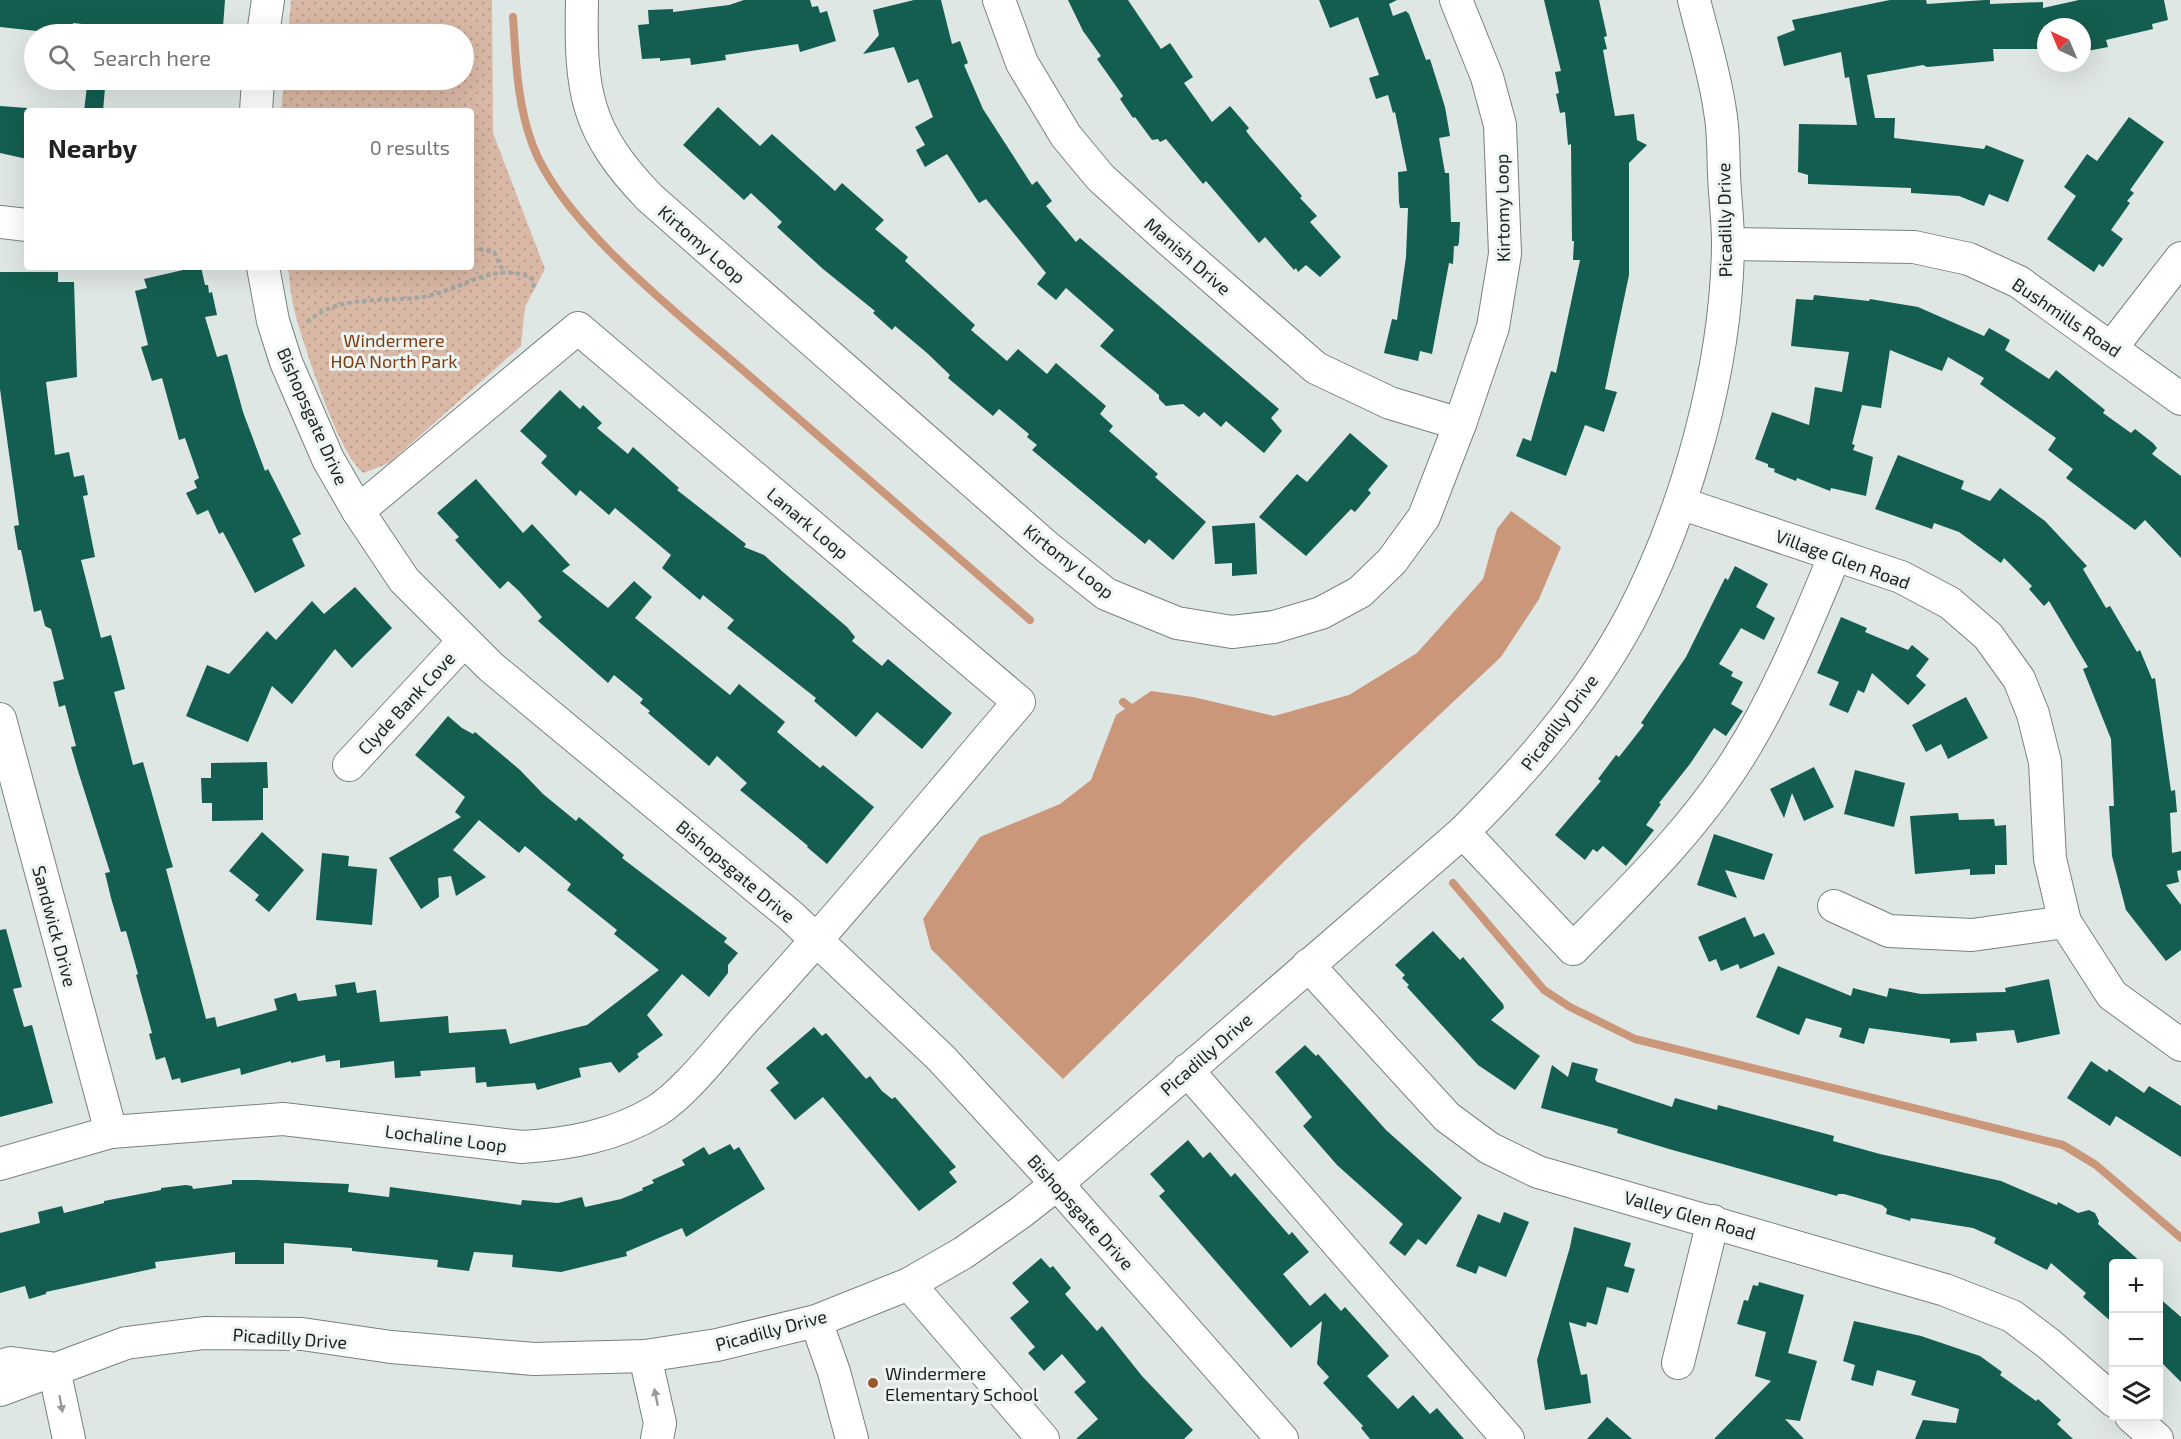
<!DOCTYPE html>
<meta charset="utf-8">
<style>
:root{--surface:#fff;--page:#f2f2f2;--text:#222;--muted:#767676;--line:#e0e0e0}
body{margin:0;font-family:"Exo 2",sans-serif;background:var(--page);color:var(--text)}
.controls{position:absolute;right:18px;bottom:18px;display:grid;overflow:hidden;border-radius:6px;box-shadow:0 6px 24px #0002}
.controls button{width:54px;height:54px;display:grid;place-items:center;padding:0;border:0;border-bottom:2px solid var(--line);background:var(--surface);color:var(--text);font:30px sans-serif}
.compass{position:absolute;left:2037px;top:18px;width:54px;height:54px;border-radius:50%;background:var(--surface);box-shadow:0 6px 24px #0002;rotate:316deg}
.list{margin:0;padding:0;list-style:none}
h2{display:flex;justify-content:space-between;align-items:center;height:78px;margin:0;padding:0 24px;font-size:26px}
h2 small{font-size:20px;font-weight:400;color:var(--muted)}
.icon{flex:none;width:33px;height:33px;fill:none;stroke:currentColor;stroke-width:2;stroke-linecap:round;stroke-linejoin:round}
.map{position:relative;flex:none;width:2181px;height:1439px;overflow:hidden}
.search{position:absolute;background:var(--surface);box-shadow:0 6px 24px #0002;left:24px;top:24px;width:450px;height:66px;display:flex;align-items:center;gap:15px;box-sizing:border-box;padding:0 21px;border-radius:33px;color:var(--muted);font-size:22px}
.panel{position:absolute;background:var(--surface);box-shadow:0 6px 24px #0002;left:24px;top:108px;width:450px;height:162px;border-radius:6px}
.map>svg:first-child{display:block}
.park{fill:url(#park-dots)}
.water{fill:#ca977b}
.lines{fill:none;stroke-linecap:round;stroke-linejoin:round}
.stream{stroke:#ca977b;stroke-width:8}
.building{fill:#135e50}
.minor-casing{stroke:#7a817f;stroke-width:34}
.path{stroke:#a0a6a4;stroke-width:4;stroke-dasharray:4.5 3;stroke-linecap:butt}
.minor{stroke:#fff;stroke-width:32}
.oneway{fill:#999b9a}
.poi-dot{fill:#9c562d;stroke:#edf4f2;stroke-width:2}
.labels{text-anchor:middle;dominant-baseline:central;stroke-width:6;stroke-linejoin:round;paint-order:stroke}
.street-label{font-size:18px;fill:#1d201f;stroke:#edf4f2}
.park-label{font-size:18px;fill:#7c3c12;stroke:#edf4f2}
.poi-label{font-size:18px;fill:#1d201f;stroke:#edf4f2;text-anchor:start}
</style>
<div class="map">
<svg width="2181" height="1439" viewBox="0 0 2181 1439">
<defs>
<pattern id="park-dots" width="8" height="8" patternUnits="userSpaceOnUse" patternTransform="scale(1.5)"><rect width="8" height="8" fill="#dab8a6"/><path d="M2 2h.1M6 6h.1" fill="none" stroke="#bb9e8e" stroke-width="1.8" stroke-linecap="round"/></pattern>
</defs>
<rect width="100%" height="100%" fill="#dfe7e5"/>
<path class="park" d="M291,0H492L493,133L545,269L525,307L521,346L389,463L364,473C339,457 304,345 295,313C291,298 290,282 288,267H471V111H281L284,80H464V34H288Z"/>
<path class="water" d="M1511,511L1561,547L1539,599L1501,657L1306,840L1063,1079L931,949L923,919L980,837L1060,804L1091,780L1116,715L1151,691L1193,697L1274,716L1349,695L1417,653L1483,579L1497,529Z"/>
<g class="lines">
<g class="stream">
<path d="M513,17C516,61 517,104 533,146C563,226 687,321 752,378C845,459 938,539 1030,620"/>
<path d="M1123,702L1136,712"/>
<path d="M1453,883L1544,990L1570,1007L1635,1039L2063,1145L2096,1165L2181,1238"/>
</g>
</g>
<g class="building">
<path d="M0,0H225L223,27L208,25L205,34H137V30L73,23L72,34H36L37,31L0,27Z"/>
<path d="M744,0H810L812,7L818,6L820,13L827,11L836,41L800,52L798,44L725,55L726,60L691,65L690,58L660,61V58L642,59L638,25L649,24L648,10L673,9V12L729,5Z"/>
<path d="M914,0H941L952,44L960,41L968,63L964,65L983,109L1032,185L1037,181L1052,201L1046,206L1076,242L1080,238L1279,409L1271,418L1282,431L1264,453L1226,421L1221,427L1204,412L1199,417L1183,404L1166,406L1159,399V395L1100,346L1114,330L1066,288L1056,300L1037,284L1046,273L986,199L979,203L947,154L925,167L916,150L925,145L915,127L933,117L918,79L908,83L894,47L863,54L879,35L873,10Z"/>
<path d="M1068,0H1128L1161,49L1170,43L1193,77L1184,83L1212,122L1230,106L1249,128L1246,131L1254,141L1302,196L1300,198L1317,216L1310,222L1341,257L1320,277L1306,265L1298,272L1296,268L1294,270L1265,237L1259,243L1206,181L1203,184L1166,139L1160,142L1158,139L1152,140L1135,117L1133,118L1120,99L1123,96L1097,59L1101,56L1083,31Z"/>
<path d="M1319,0H1397L1389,4L1393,16L1406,11L1409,14L1426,60L1430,59L1445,107L1450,136L1439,138L1445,173H1449L1451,222H1460L1459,242L1458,246H1454L1453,264L1449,263L1432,354L1420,351L1418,361L1384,353L1392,319L1397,320L1406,257L1408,208H1400L1399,202L1398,172L1407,171L1395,112L1393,113L1388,95L1376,99L1369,78L1379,75L1358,17L1330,28Z"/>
<path d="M1544,0H1599L1607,36L1604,37L1607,49L1603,50L1615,116L1634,114L1637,140L1647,145L1629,163V275L1605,389L1617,392L1604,432L1585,425L1566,476L1516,456L1523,438L1531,441L1551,371L1556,373L1580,260H1573L1574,241H1572L1571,144L1568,145L1565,112L1560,113L1556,94L1559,93L1555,72L1561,71Z"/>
<path d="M1890,0H1926L1927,4L1985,0H1990V4L2043,2V8L2079,0H2164L2168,20L2152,24L2153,29L2106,40L2108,47L2082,52V27H2043L2044,49H1993L1994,61L1927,67L1923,65L1867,75L1875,118H1895L1894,138L1984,149L1986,145L2024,160L2008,202L1989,194L1984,206L1959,196L1911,193V188L1808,184V175L1798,172L1799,124L1857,125L1849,77L1845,78L1841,52L1784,66L1777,37L1795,30L1792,20Z"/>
<path d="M87,86L105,88L103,111H84Z"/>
<path d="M0,106L27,108V159L0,153Z"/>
<path d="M718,107L760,146L772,134L835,191L842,183L884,220L875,229L908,257L905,261L975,325L971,330L1007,361L1018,349L1047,374L1056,363L1106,406L1100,414L1113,426L1109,431L1158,474L1155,477L1206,522L1173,560L1149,539L1145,544L1117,521L1032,450L1037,445L1027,437L1029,434L999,409L993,416L948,378L950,375L927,353L895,326L892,330L873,313L875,311L823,269L777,227L782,222L751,193L744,200L683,145Z"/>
<path d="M2129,117L2164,142L2130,190L2134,193L2127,201L2130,203L2111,230L2123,239L2103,267L2099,264L2094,272L2047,239L2076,196L2064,187L2087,154L2097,161Z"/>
<path d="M196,267H201L205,285H208L209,293L212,292L217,315L205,317L217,357L227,354L243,412L265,471L268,469L301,534L292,539L305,566L255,593L223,532L219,534L208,510L197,515L186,493L197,488L194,481L199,478L185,438L179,440L162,378L152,381L141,347L148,345L135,291L147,288L144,279Z"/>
<path d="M0,272H58V282H74L77,377L46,382L55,455L69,452L74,477L84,475L88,495L83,496L95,557L81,560L101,638L111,635L125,689L114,692L133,765L143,762L167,847L173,867L166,869L206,1019L215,1017L217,1027L277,1010L274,999L296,993L298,1001L337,996L335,985L355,982L357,993L376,990L380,1022L448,1016L449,1033L506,1029L510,1044L587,1025L659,970L614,934L617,930L567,890L571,884L525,846L519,853L479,820L453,850L486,877L456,896L451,876L438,878L439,897L421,909L389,858L461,817L455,812L465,797L415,755L448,716L462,728L473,734L475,732L520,770L543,794L576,821L579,817L624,855L622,858L727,938L724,942L738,953L728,965V973L709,997L682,974L647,1015L663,1035L637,1054L639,1057L619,1073L611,1062L579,1068L581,1077L537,1090L535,1083L487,1087L486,1082L476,1083L475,1067L420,1071L421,1076L395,1078L394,1061L340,1068V1060L326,1062L325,1055L291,1063V1061L241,1075L240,1068L181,1083L180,1078L172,1080L165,1057L156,1060L149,1034L152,1033L136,975L138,974L126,931L121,932L111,898L105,873L110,872L78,771L71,747L76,746L65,705L59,707L53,682L64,679L51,629L45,626L41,610L34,612L21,550H18L14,526L19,525L0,389Z"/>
<path d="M1814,295L1869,301L1870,299L1918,307L1984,336L1989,328L2010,340L2005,350L2049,379L2056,370L2105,410L2103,413L2131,433L2135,429L2153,443L2157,448L2152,454L2181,476V558L2145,520L2135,530L2066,478L2073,469L2048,450L2056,438L1980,384L1984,378L1948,357L1942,371L1890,350L1881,408L1862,405L1852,444L1855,445L1853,450L1873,457L1866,496L1831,488L1830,491L1797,478L1796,481L1774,472L1775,469L1768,467V464L1755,459L1772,412L1809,425L1815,387L1842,392L1849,352L1791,346L1796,299L1813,300Z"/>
<path d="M560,390L580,409L583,405L602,423L597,428L628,454L633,447L679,488L677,490L746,544L744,547L764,555L783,572L847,627L855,637L852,641L882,666L888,659L952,713L922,749L877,712L856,737L814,701L816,698L727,628L734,620L703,595L700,600L662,568L671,555L615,508L609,515L580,490L576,496L541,463L547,456L520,431Z"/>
<path d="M1350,433L1388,466L1368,490L1371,493L1355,512L1351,509L1306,556L1259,517L1297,474L1307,482Z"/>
<path d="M1898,455L1964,481L1961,489L1990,501L2000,488L2045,521L2087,566L2083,569L2106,608L2110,606L2137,652L2140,650L2152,679L2155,678L2171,791L2175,790L2177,812L2170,813L2172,853L2181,851V870L2177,871L2179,882L2166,885L2181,905V950L2166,961L2126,910L2112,856L2109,806H2114L2111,739L2083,669L2088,667L2049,601L2044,606L2029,589L2032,586L2004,558L2001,563L1959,532L1934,523L1932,529L1875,509Z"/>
<path d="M476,479L523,533L532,524L570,565L562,571L608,608L634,581L652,597L635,618L730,695L739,684L785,722L777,732L820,768L823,765L874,807L827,864L807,847L808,846L740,790L747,783L717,756L709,766L648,713L650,711L640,703L643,699L614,675L608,683L538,621L542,617L519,591L508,581L500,589L475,562L455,540L459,537L437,513Z"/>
<path d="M1255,523L1257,574L1232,576V563L1215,564L1212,526Z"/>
<path d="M1735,566L1768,584L1756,607L1775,618L1764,640L1741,628L1719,664L1733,672L1731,676L1743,682L1731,704L1743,711L1726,736L1714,728L1690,764L1659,803L1661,804L1646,825L1654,830L1626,866L1603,846L1597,852L1593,849L1585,860L1555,835L1601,781L1598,779L1616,755L1619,757L1644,725L1641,723L1686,657L1725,578L1728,580Z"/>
<path d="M355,587L392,628L352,668L335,649L292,704L272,686L248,742L186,716L207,665L229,674L267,631L276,640L312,601L324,614Z"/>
<path d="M1841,617L1867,628L1865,632L1908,650L1912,645L1929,659L1916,676L1926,685L1908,705L1872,673L1864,693L1858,690L1848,713L1829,705L1839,682L1817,673Z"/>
<path d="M1966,697L1988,738L1948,759L1941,744L1926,752L1912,725Z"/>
<path d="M267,762L268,788H263V820L212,821V803H202L201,778H211V763Z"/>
<path d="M1814,767L1834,807L1804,821L1792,793L1784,818L1770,789Z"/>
<path d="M1855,770L1905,783L1894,827L1844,814Z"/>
<path d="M1958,813L1959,820L1994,819L1995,826L2006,825L2007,865H1995V874L1970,875V869L1915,874L1910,816Z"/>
<path d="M262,832L304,870L269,912L255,900L259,895L229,871Z"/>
<path d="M1714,834L1773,854L1764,880L1725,870L1737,898L1697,885Z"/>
<path d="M322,853L349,856L348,866L377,869L372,925L316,920Z"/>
<path d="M1745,917L1754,937L1764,933L1775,954L1740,969L1738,964L1721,971L1716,959L1709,962L1698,937Z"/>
<path d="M6,929L22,987L13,989L24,1027L32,1025L53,1103L0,1117V930Z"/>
<path d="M1433,931L1460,960L1463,957L1503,1004L1504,1008L1491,1020L1540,1056L1515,1090L1478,1065L1407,987L1409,985L1402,978L1405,975L1395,965Z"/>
<path d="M1778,966L1851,996L1853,988L1887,997L1889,988L1921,994L2006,992L2005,988L2049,979L2060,1034L2017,1043L2014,1030L1976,1033L1977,1041L1950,1043V1039L1869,1028L1864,1044L1839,1037L1842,1028L1806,1018L1799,1035L1756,1017Z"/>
<path d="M814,1027L822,1036L826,1033L866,1079L870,1076L882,1091L892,1099L895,1097L956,1167L949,1172L957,1182L919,1211L823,1097L795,1120L770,1090L779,1083L766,1068Z"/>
<path d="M1305,1045L1316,1056L1318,1054L1386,1130L1462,1198L1426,1245L1418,1239L1405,1256L1389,1243L1403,1224L1337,1165L1303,1126L1312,1117L1275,1072Z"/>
<path d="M2091,1061L2107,1072L2109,1069L2144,1093L2149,1086L2181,1106V1157L2116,1116L2110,1126L2067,1098Z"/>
<path d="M1572,1062L1598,1069L1595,1079L1597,1082L1672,1107L1675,1098L1717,1110L1718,1105L1834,1136L1833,1141L1880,1154L2001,1181L2057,1205L2058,1202L2078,1213L2089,1210L2095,1213L2099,1221L2098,1224L2142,1263H2114V1324L2083,1297L2086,1293L2051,1263L2047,1270L1994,1243L1996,1238L1973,1228L1911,1218L1910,1221L1886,1214L1887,1209L1882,1205L1844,1194H1838L1837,1196L1669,1149L1617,1133L1618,1129L1541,1108L1552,1065L1568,1077Z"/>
<path d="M1188,1140L1203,1158L1210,1152L1231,1177L1235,1173L1289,1235L1292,1232L1309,1252L1283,1274L1310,1306L1325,1293L1341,1311L1345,1307L1389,1356L1367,1376L1398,1409L1413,1395L1430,1414L1437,1408L1464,1439H1370L1361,1428L1363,1426L1323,1383L1329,1377L1317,1364L1322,1321L1291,1348L1159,1196L1165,1191L1150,1174Z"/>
<path d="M730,1144L734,1150L739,1147L765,1189L686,1237L682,1228L626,1252L627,1256L561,1272L512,1267L513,1255L474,1252L469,1271L437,1267L438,1260L352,1251V1248L284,1243V1264H235V1252L155,1262L156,1268L46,1292V1294L29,1299L25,1286L0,1293V1233L40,1223L38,1212L62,1206L64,1213L104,1203V1201L161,1190V1188L186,1185L192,1186L193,1189L232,1184V1180H257L349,1184L348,1192L389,1197L390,1187L521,1205L522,1200L558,1203L582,1197L585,1207L621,1199L643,1190L642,1188L654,1183L652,1180L685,1165L682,1160L704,1147L709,1155Z"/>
<path d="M1504,1212L1529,1222L1506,1277L1479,1266L1476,1274L1456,1266L1478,1214L1500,1223Z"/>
<path d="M1574,1227L1631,1243L1624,1266L1635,1269L1628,1293L1607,1287L1597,1325L1587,1322L1586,1327L1569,1322L1581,1375L1587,1374L1591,1403L1545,1410L1537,1360L1570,1247Z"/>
<path d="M1041,1258L1050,1268L1053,1266L1071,1288L1065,1294L1097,1331L1102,1326L1142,1376L1193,1430L1184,1439H1076L1098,1419L1074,1392L1086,1382L1062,1354L1044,1371L1028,1353L1035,1347L1010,1318L1029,1302L1012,1283Z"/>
<path d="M1759,1282L1804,1295L1788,1353L1817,1361L1800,1421L1785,1419L1804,1439H1714L1771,1381L1755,1376L1766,1332L1737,1324L1744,1300L1748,1301L1753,1285L1758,1286Z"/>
<path d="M2158,1297L2181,1317V1382L2158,1359Z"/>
<path d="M1854,1321L1921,1336L1980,1356L2002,1372L2000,1375L2036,1401L2038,1399L2061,1420L2057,1424L2073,1439H1915L1923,1420L1956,1423L1959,1409L1911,1395L1916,1381L1877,1370L1873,1386L1851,1380L1855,1365L1843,1361Z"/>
<path d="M1607,1417L1632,1439H1587Z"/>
</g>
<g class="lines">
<g class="minor-casing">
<g id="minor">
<path d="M582,0C580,91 585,131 650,198L1047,547L1106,594L1177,623L1232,632L1274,627L1321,613L1360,592L1392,561L1424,517L1460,424L1493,327L1505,254L1500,125L1487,77L1456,0"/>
<path d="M999,0L1022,63L1066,136L1100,177L1160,232L1316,368L1390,403L1460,424"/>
<path d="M263,34L268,0"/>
<path d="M256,111L258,80"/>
<path d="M0,222L27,225"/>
<path d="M1728,244L1914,247L1969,259L2019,282L2181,399"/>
<path d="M263,267L273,321L286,362L328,459L358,511L404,580L491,667L791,916L941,1058L1057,1184L1282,1439"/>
<path d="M2112,347L2181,258"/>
<path d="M1680,503L1901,577L1950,603L1988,636L2019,679L2033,714L2045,762L2050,859L2065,922L2112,995L2181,1045"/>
<path d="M0,719L111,1132"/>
<path d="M349,765L463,642"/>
<path d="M1463,832L1573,949C1631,890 1692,831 1737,760C1777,697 1806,625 1835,555"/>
<path d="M1834,906L1889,931L1972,935L2065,922"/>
<path d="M1308,965L1447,1117L1489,1148L1538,1172L1945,1290L2012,1316L2049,1344L2114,1401"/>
<path d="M1187,1070L1508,1439"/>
<path d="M0,1164L111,1132L283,1119L522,1147C569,1144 615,1136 656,1111C687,1092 723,1043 748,1016C842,914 929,807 1019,702L578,328L358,511"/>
<path d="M909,1284L1043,1439"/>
<path d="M816,1321L834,1372L852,1439"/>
<path d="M645,1356L660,1423L657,1439"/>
<path d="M1678,1363L1713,1221"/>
<path d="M0,1366L11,1363L50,1368"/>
<path d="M54,1369L69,1439"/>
<path d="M0,1390L126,1343L204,1333L302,1334L391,1347L534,1359L645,1356L717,1345L816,1321L909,1284L963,1253L1020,1213L1057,1184L1463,832C1527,768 1588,698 1631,617C1687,510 1727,365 1728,244C1728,221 1725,198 1724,175C1723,154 1724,132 1720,111C1715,74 1703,37 1694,0"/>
<path d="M2131,1416L2157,1439"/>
</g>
</g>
<g class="path">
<path d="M479,249L494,252L503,271"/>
<path d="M307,322C343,291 389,305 432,295C467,286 493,263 530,277L534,281L533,288"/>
</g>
<use href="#minor" class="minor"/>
</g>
<defs><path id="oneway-solid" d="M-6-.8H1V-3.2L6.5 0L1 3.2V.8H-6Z" transform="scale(1.5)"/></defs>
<g class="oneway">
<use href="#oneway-solid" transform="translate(656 1397) rotate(-102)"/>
<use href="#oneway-solid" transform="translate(61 1404) rotate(80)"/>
</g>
<circle class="poi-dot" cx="873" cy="1383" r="6"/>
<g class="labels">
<g class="street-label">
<text transform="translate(1502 208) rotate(-91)">Kirtomy Loop</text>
<text transform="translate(1724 220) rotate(-91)">Picadilly Drive</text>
<text transform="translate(702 244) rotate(41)">Kirtomy Loop</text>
<text transform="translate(1188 256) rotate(41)">Manish Drive</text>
<text transform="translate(2067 317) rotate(34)">Bushmills Road</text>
<text transform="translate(313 416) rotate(66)">Bishopsgate Drive</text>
<text transform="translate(808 523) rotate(40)">Lanark Loop</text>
<text transform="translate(1843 559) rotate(20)">Village Glen Road</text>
<text transform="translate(1069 561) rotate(38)">Kirtomy Loop</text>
<text transform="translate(406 703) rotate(-47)">Clyde Bank Cove</text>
<text transform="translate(1559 722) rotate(-53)">Picadilly Drive</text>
<text transform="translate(736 871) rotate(40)">Bishopsgate Drive</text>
<text transform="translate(55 926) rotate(75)">Sandwick Drive</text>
<text transform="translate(1206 1054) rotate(-41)">Picadilly Drive</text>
<text transform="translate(446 1138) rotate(7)">Lochaline Loop</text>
<text transform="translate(1081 1212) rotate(48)">Bishopsgate Drive</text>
<text transform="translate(1690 1215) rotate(16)">Valley Glen Road</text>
<text transform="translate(771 1330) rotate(-15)">Picadilly Drive</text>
<text transform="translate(290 1338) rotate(4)">Picadilly Drive</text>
</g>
<g class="park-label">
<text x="394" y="340">Windermere<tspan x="394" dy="21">HOA North Park</tspan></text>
</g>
<g class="poi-label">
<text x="885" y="1373">Windermere<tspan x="885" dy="21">Elementary School</tspan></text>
</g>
</g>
</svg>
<div class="controls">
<button>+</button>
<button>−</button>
<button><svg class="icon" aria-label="layers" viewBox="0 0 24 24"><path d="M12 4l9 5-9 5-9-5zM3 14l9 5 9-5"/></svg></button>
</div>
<svg class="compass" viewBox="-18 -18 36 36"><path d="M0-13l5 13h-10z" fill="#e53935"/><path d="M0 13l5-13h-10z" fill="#767676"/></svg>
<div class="search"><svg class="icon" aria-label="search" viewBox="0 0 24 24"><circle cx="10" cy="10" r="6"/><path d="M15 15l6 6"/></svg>Search here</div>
<section class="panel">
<h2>Nearby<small>0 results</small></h2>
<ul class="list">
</ul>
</section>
</div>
